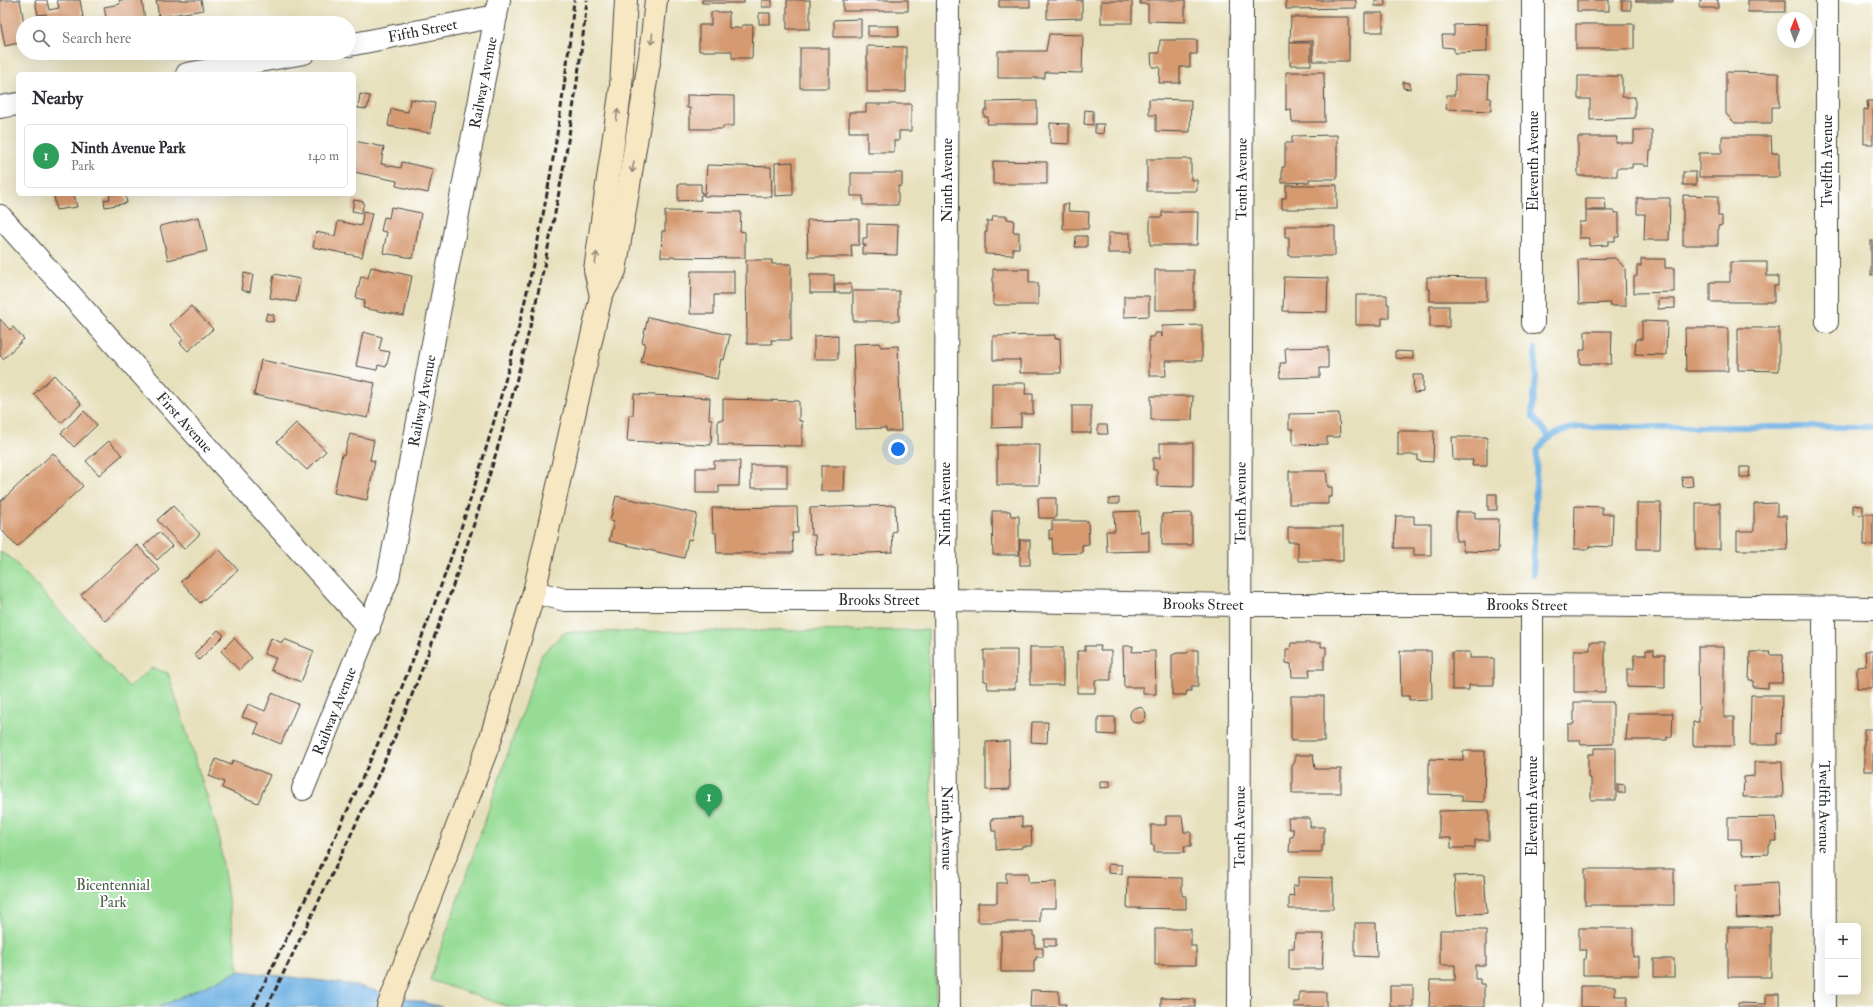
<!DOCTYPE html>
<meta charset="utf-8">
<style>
:root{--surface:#fff;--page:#f7f7f7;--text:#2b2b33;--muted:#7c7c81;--line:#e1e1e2;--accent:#db2777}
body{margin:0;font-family:"IM FELL Double Pica",serif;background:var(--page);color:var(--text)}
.controls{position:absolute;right:12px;bottom:12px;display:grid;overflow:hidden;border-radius:6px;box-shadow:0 4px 16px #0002}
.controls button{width:36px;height:36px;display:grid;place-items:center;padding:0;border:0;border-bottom:1px solid var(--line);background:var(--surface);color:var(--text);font:20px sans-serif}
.compass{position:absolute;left:1777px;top:12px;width:36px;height:36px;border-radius:50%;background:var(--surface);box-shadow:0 4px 16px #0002;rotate:1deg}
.you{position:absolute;left:898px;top:449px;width:14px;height:14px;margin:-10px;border:3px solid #fff;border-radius:50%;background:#1a73e8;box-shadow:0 0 0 6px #1a73e833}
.badge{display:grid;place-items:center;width:26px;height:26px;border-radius:50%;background:var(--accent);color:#fff;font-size:13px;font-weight:700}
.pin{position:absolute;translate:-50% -33px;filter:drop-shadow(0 1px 2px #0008)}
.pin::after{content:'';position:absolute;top:21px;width:14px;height:12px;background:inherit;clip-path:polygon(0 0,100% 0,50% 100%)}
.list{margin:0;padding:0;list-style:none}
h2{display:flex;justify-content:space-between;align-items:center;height:52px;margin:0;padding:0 16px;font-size:17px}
h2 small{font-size:13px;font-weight:400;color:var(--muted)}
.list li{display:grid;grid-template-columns:26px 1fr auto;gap:12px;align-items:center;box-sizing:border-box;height:64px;margin:0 8px 8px;padding:0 8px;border:1px solid var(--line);border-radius:6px}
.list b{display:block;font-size:15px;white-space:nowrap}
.list p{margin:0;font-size:13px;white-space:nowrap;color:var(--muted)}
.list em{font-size:13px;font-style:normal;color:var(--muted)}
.icon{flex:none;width:22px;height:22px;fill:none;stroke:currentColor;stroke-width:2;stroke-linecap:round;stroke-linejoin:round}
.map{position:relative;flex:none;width:1873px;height:1007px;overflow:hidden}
.search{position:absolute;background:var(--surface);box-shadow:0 4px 16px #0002;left:16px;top:16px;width:340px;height:44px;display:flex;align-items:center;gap:10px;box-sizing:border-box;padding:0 14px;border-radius:22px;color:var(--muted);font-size:15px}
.panel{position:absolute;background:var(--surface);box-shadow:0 4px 16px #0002;left:16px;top:72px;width:340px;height:124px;border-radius:6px}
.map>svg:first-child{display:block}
.green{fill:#97dc95;stroke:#618460}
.water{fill:#6eb1e3;stroke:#4c6e87}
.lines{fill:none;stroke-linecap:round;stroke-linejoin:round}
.stream{stroke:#6eb1e3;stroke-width:6}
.building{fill:#d69a71}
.minor-casing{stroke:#474641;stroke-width:24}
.secondary-casing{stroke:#474641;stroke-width:24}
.minor{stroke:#fff;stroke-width:22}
.secondary{stroke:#f8e7c3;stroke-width:22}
.rail{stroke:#2b2b2b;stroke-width:3;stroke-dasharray:6 3;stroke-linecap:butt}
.oneway{stroke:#928977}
.labels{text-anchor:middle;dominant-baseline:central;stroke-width:4;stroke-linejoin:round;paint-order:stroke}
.street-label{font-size:15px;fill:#2b2b2b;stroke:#fff}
.park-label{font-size:15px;fill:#4b604b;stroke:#fff}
</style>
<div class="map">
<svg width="1873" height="1007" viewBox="0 0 1873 1007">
<rect width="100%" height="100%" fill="#fff"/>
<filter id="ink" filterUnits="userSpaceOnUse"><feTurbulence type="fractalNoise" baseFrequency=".025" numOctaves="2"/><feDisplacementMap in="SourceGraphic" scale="8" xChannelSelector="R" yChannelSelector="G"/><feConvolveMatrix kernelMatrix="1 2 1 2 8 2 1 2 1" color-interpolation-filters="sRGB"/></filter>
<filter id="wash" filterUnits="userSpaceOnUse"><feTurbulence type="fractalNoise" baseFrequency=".012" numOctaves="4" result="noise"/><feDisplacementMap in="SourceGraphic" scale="16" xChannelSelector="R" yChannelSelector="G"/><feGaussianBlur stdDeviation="0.9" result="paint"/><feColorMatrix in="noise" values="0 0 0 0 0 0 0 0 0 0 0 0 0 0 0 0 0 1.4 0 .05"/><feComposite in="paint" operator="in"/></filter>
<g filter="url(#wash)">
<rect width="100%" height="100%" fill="#e7e0bc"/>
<g class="green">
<path d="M0,552L11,558L129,687L152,668L168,673L218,832L239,971L159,1007H0Z"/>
<path d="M928,630L936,1007H509L430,980L542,654L565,632Z"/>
</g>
<path class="water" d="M239,971L349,984L442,1007H159Z"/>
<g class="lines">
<g class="stream">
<path d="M1535,349L1536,377L1532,415L1550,438"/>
<path d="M1533,574L1537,451C1550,434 1558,430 1579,427H1873"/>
</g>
</g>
<g id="blocks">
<g class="building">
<path d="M0,0H20L24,23L23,42L5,46L0,20Z"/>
<path d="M35,0H47L49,10L59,8L57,0H80L84,23H48L46,14L38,15Z"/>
<path d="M119,0H142L145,20L124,23H107L104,7L120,4Z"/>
<path d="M156,0H201L203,10L159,17Z"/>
<rect x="702" y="0" width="42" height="3"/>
<rect x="762" y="0" width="10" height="7"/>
<rect x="787" y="0" width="23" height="29"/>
<rect x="843" y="0" width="65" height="11"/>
<rect x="999" y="0" width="31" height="7"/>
<path d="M1047,0H1082V18L1047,19Z"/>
<path d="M1140,0H1185V22L1148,21V4H1140Z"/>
<path d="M1286,0H1356V8L1286,9Z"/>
<rect x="1375" y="0" width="10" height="6"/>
<rect x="1577" y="0" width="32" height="11"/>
<rect x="1622" y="0" width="9" height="10"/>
<rect x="1636" y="0" width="37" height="2"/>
<rect x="1700" y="0" width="18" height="8"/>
<rect x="1748" y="0" width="37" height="12"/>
<rect x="1101" y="1" width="31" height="22"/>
<path d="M711,12H729V28H742V25H753L752,58H732V51H699V25H711Z"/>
<rect x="759" y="13" width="11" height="11"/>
<rect x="1365" y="13" width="18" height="19"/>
<path d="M1291,17H1349V61H1313V41L1290,42Z"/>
<path d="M861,19V37H834V20Z"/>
<path d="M1487,24V52L1454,53V48L1443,47L1442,35H1454V25Z"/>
<rect x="1576" y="24" width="58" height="25"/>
<path d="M868,26H898L899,36H868Z"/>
<path d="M1049,34L1083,35L1082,73L1045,72V78H998V51H1046Z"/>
<path d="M1160,40H1197V54H1190V67H1180V83H1159L1160,67H1152L1151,53H1159Z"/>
<rect x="1290" y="43" width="21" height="22"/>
<path d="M867,46L906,47V92H867Z"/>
<rect x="800" y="48" width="29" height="40"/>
<path d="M1286,72H1324L1325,122H1292L1291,109L1286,110Z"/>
<path d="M1726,72L1776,73L1779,74V107H1772V123H1735L1726,114Z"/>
<path d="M1455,75L1489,76L1488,98H1491V111L1446,109L1447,95H1455Z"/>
<path d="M1578,76H1622V97H1635V118L1590,120V99H1578Z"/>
<path d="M1403,82L1410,83V89L1403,88Z"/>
<path d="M360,94L370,96L367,109L358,108Z"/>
<path d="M687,95L734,96V126H723V129H690V108H687Z"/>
<path d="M410,99L435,103L430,133L388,126L391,109L408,112Z"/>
<path d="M1149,99L1191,100L1190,132L1156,131V115H1149Z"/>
<path d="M1037,101V124H987L988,117H984V110H987V102Z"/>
<path d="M1867,101H1873V144H1864V109L1868,110Z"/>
<path d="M866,104H911V131H899V141H894V152H867V132H849V112H866Z"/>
<path d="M1085,110L1093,111V125L1084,124Z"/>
<path d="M1050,123L1069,124V144L1050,143Z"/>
<path d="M1095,124H1104L1103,134L1095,133Z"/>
<path d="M1634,130H1652V151H1650L1649,166H1644V164H1632V168H1617V176H1578V137H1617L1616,143H1634Z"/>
<path d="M1337,135V179H1309V182L1282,183V167H1285V143H1292V136Z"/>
<path d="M1722,136H1771L1772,153H1779V177H1699V153H1722Z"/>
<path d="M354,141L384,147L381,164L401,168L402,162L433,169L428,193L396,186L397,181L354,172Z"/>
<path d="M1147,159H1191V180H1197V191H1147Z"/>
<path d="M993,161L1047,162V184H993Z"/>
<path d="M793,162V195L775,196V163Z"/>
<path d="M707,165L771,167L772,197L704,196V194L700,196L701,200L678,201V184H701V193H705Z"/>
<rect x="1683" y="172" width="13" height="13"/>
<path d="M851,173H902V186H898V205H863V196H851Z"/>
<path d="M1286,185H1337V209H1282V198H1286Z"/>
<path d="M54,194H74L77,207L56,210Z"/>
<path d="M109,194H125L127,203L105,207L104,200L110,199Z"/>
<path d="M1683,195L1718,196V216H1722V225L1718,226V245H1683Z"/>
<path d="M1586,198H1605L1606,210H1586Z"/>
<path d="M1637,198H1670L1669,240H1644L1645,214H1637Z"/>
<path d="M354,200L364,202L362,211L372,213L362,257L313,247L316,232L335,236L338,221L361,226L363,213L352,211Z"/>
<path d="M1063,204H1069L1068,211L1089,212L1088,229H1063Z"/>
<path d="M391,207L421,213L413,258L383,253L387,232L381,231L384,217L389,218Z"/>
<path d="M665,211L741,212L740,231L745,232V258L661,257L662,231H665Z"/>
<path d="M1586,211H1615V213H1619V237H1615V241H1608V245L1589,246V238H1579V222H1586Z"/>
<path d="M1162,212H1198L1197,245H1150V217H1162Z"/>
<path d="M993,216H1007V219L1014,220L1013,232H1019V248H1013V255L985,254V232H987V221H992Z"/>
<path d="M199,217L207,251L168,260L160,226Z"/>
<path d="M859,219V245H851L852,257H808L807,220Z"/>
<path d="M867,224L898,225L897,255L862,254V247H866V245H863V238H867Z"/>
<path d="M1285,226H1335V256H1289V237H1285Z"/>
<rect x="1108" y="233" width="22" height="20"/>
<path d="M1076,236H1087V247H1075Z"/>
<rect x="1871" y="241" width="2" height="34"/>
<path d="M1615,258L1625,268L1626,306H1610V303L1579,304L1578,259Z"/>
<path d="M1641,259H1665V268H1674V292L1634,293V277L1637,276V266H1641Z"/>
<path d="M746,260H772V264H791V340H771L772,344H747Z"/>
<path d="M1730,262H1767V276H1778V286H1774V302H1710V282H1730Z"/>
<path d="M371,267L412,276L404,316L363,308L365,300L356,298L361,276L368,278Z"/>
<path d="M993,269H1029V283H1038V305H993Z"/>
<rect x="1155" y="270" width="39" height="40"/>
<path d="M691,271H734V295H714V314H690Z"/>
<path d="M244,273L253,275L250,292L241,290Z"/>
<path d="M274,274L300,279L296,302L270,298Z"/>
<rect x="810" y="275" width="24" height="18"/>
<path d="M1284,277L1328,278L1327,312L1283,311Z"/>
<path d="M1427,277L1487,278V301H1430V289H1427Z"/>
<rect x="835" y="284" width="16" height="9"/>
<rect x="853" y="291" width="46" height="30"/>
<path d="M1356,295H1387V304H1389V318H1382V325H1356Z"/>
<path d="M1124,296H1149V316L1124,317Z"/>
<path d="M1658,299H1675V308L1658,309Z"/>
<path d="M191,306L213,329L188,351L180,343L183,339L170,325Z"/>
<rect x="1430" y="306" width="19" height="21"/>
<path d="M267,313L274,315L273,322L265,320Z"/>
<path d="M648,317L730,335L724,360L721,359L717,379L641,362L645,343L642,342Z"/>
<path d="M0,319L10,330L13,327L24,339L3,359L0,355Z"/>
<path d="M1642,321L1667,322L1666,355L1635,354L1636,339H1642Z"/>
<path d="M1202,325V361H1165L1166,376H1149V337H1154L1155,333H1161L1162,337V326Z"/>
<path d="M1685,328H1728V371H1686Z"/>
<path d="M1738,328H1779V371L1738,370Z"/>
<path d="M1585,331H1612L1611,364H1580V350H1585Z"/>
<path d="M363,332L382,337L379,350L390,352L386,367L378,365L377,370L356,366Z"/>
<path d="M838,335V359H814V336Z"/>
<path d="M1055,335V339L1060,338L1061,373H1020V360H993V336Z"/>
<path d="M879,343L881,347L898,346L901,431H886V428L856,429L853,344Z"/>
<path d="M1328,347V368H1320V377L1281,378L1280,363H1286L1285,348Z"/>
<path d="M1395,351L1413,352V359L1395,358Z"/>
<path d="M261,360L375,383L368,418L254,395Z"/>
<path d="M54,375L81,404L61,423L34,394Z"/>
<path d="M1413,375H1423V392L1414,393Z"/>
<path d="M992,383H1026L1025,394H1033V414H1021V427L992,428Z"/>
<path d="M634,394L710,398L709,419H712L711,445L627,441L629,415H633Z"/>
<path d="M1151,396H1193L1192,420H1151Z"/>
<path d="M723,399L799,401V421H802V446L718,445V420H723Z"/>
<rect x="1072" y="406" width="19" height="27"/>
<path d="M84,411L97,425L74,447L61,433Z"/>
<path d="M1339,413L1340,437H1327V444L1293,445V429H1289V414Z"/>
<path d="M296,423L326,451L307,470L277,442Z"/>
<path d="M1098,425H1107L1108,434H1098Z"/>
<path d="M1398,431H1434L1433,462L1418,461V455H1398Z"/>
<path d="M350,434L374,440L370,460L375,461L367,500L334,493L342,454L344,455Z"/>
<path d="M1452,437H1487V466H1472L1473,460H1453Z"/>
<path d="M109,441L122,455L99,475L86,461Z"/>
<path d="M1160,443H1193V487L1157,486V470H1153V458H1160Z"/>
<path d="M997,445H1040L1039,485H997Z"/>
<path d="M53,453L83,486L17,547L0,528V502Z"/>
<path d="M714,461H740L739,486H719V493H696V468H714Z"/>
<rect x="751" y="465" width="36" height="23"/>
<path d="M821,466H845L844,491H821Z"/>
<path d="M1740,467H1750L1749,477H1740Z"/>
<path d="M1289,471H1326L1328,487H1332V497H1328V504H1289Z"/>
<path d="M1692,476L1693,486L1683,487L1682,477Z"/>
<rect x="1488" y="494" width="9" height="16"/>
<path d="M616,496L697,514L691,540L688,539L684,558L609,541L614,522L610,521Z"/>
<path d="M1038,498H1056V518H1039Z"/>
<path d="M1119,498V504H1109V499Z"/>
<path d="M1637,503H1661L1660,549H1637Z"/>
<rect x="1696" y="503" width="24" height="46"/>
<path d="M1777,503V516H1786L1787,550H1737V531H1754V504Z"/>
<path d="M895,505L896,531L892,532L893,552L816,555L815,535H811L810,508Z"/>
<path d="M1853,505L1863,506V515L1853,514Z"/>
<path d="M173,506L200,534L184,549L157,520Z"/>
<path d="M1575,506L1602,507V514H1613L1612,547L1590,546V549H1574Z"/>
<path d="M797,507L798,533H792L793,553H717L716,533L713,532L712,508Z"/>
<path d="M992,511H1010L1011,516H1019V555H993Z"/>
<path d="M1139,511L1140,532L1149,531V551L1107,552L1106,531H1115L1114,512Z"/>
<path d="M1456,512H1475V519H1499L1498,552L1463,551V541H1456Z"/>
<path d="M1192,513V545H1162V514Z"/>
<rect x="1864" y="514" width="9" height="31"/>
<path d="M1396,516H1414V524H1431V555H1414V548H1394Z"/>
<path d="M1052,521H1088L1089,544L1082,545V553L1053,554L1052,538L1049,539V530H1052Z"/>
<path d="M1288,527H1343V561H1298V542H1288Z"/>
<path d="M159,532L172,546L157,560L144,546Z"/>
<rect x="1020" y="540" width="10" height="25"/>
<path d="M137,545L160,570L105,621L81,595Z"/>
<path d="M219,549L238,570L200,603L181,581Z"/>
<path d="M218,630L224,635L199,660L194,654Z"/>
<path d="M234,638L252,658L239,670L221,651Z"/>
<path d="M271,638L282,643L284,639L314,651L301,682L271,670L276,658L264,654Z"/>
<path d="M1590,642H1605V692H1574V650H1590Z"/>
<path d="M1291,643H1321V647H1326V654L1324,657V669H1309L1310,677H1292L1291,664L1286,663V649H1290Z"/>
<path d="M1085,646H1101L1100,651H1111V680H1095V693H1077V651H1085Z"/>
<path d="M1123,646H1133L1132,652L1155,651L1156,694H1143V687H1124Z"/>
<rect x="1030" y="647" width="33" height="38"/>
<path d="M1698,647H1724V717H1734V746H1693V722H1699Z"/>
<path d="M984,650H1017V682H1015V689H988L987,681H984Z"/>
<path d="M1190,650H1198V687H1191V691H1187L1186,695H1172V655L1177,653H1187Z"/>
<path d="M1646,650H1654V655H1665V688L1627,687V669H1634V655H1646Z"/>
<path d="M1400,651H1431L1432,699L1409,700V696H1401Z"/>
<path d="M1865,651H1873V688H1857V667L1866,666Z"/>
<path d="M1452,652H1470V658H1494V685H1469V690H1452Z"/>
<path d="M1750,652H1770L1769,655H1783L1782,683H1768V688L1753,687V680H1749Z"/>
<path d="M272,693L298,704L281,744L255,733L259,723L242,717L248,704L265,711Z"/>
<path d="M1751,695H1782L1781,734L1777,733V745H1750Z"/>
<rect x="1291" y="696" width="33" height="45"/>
<path d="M1574,702H1613V744L1581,745L1580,740H1568V724H1574Z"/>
<circle cx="1138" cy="715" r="8"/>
<path d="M1628,713H1673L1672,737H1667V740H1626Z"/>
<path d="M1098,717H1115V735L1098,734Z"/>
<path d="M1032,722H1048L1047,743L1031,742Z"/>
<rect x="1864" y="729" width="9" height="42"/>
<path d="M1009,741L1010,789L986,790V742Z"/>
<path d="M1594,748H1616V800H1591V778H1588V754H1594Z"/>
<path d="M1463,751H1485L1484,802L1462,801V795L1429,794V759L1463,760Z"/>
<path d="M1295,755H1313L1315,769H1341V793H1292V766L1295,762Z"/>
<path d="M216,759L231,765L233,760L270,775L258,803L222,788L224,782L209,776Z"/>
<path d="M1754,762H1782L1783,797H1743L1744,777L1754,776Z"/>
<path d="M1100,781H1110V787L1100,788Z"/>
<path d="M1618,784L1625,785V793H1618Z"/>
<path d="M1489,810V840H1475V848H1451V838H1439V811Z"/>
<path d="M1166,816H1182L1184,832H1191V846H1184L1185,852H1154V845H1151V825H1166Z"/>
<path d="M1022,817V827H1031L1032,846H1022V848L996,850V831H992L991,819Z"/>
<path d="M1776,817L1777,841H1771V845H1769V854L1742,855L1741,839H1728V818Z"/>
<path d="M1288,818H1310V827H1324V845H1322V852H1289L1290,837H1293V829H1289Z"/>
<path d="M1108,864L1122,865V874L1108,873Z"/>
<rect x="1585" y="869" width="89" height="36"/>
<path d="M1006,873H1028V883L1056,882V908H1040V922H978V903H997V883H1006Z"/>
<path d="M1484,875L1487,913L1457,915L1454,876Z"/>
<path d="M1128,877L1182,878V896H1186V909L1127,908Z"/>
<path d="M1298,877L1333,878V909H1289V895L1294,896L1293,886H1298Z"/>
<path d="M1777,883L1779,916L1737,918L1735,886Z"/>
<path d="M1355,923H1376L1377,957L1355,956Z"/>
<rect x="1728" y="927" width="43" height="50"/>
<path d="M1579,928H1633V957H1639V975H1583V959H1586L1587,950H1579Z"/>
<path d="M1155,929H1191V946H1196V965H1155Z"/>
<path d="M1440,930H1486V965H1475V979H1480V984H1484V1007H1429L1430,980H1455V965H1440Z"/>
<path d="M1001,932H1033V936H1035V948H1043V957H1036V960H1034V972H1001Z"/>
<path d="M1295,934H1324L1322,969H1289V948H1294Z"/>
<rect x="1044" y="939" width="12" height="7"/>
<rect x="1654" y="959" width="20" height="18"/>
<rect x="1390" y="986" width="23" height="21"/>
<path d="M1580,986H1615V996H1628L1627,1007H1580Z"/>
<path d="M1031,990L1059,991V1004H1066L1065,1007H1030Z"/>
<path d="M1299,992H1326V1007H1294V1002H1299Z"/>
<path d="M1766,994H1779V1007H1738V1003L1766,1004Z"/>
<path d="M1161,998L1195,999V1007H1161Z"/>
</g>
</g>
</g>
<g filter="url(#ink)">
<use href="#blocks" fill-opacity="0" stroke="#474641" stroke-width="1"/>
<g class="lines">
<g class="minor-casing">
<g id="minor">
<path id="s1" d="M948,0L945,600L949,1007"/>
<path d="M1827,0V322"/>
<path id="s2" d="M349,45L496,16"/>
<path d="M187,74L304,53"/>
<path d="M0,107L18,104"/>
<path id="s3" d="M0,216L369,628"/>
<path d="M1533,323V0"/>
<path id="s4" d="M534,592L565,600H945L1240,605H1532L1873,608"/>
<path d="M1532,605V1007"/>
<path id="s5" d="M1824,608L1825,1007"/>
<path id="s6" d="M303,789L388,578L499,0"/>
<path id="s7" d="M1239,1007L1242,0"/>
</g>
</g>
<g class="secondary-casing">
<g id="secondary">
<path d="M601,296L595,270L621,87L626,0"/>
<path d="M388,1007L490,741L534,592L601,296L615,271L650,56L656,0"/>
</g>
</g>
<use href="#minor" class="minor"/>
<use href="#secondary" class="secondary"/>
<g class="rail">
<path d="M253,1007C308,893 365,780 412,662C496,451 552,227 574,0"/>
<path d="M267,1007C313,911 363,816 403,717C497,487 561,247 587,0"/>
</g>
</g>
<defs><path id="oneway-shaft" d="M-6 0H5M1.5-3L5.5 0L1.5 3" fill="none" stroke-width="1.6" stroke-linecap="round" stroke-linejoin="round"/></defs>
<g class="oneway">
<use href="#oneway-shaft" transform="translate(652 39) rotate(95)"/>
<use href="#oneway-shaft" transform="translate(617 115) rotate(-82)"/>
<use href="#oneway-shaft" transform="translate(633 167) rotate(100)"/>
<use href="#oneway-shaft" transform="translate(596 258) rotate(-82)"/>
</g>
</g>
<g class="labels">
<g class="street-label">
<text stroke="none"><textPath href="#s2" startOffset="75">Fifth Street</textPath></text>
<text stroke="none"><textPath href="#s6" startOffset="732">Railway Avenue</textPath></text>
<text transform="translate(1533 161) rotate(-90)">Eleventh Avenue</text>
<text transform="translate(1827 161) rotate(-90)">Twelfth Avenue</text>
<text transform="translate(947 180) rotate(-90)">Ninth Avenue</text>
<text stroke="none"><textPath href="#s7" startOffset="828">Tenth Avenue</textPath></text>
<text stroke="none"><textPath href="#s6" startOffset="408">Railway Avenue</textPath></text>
<text stroke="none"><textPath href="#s3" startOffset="277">First Avenue</textPath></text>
<text stroke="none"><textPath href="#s7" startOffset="504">Tenth Avenue</textPath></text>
<text transform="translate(945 504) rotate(-90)">Ninth Avenue</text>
<text stroke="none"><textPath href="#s4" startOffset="346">Brooks Street</textPath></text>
<text stroke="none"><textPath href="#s4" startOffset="670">Brooks Street</textPath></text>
<text stroke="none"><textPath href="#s4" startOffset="994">Brooks Street</textPath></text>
<text stroke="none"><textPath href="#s6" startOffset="84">Railway Avenue</textPath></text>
<text transform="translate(1532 806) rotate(-90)">Eleventh Avenue</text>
<text stroke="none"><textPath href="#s5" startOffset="199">Twelfth Avenue</textPath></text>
<text stroke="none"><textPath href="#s1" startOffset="828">Ninth Avenue</textPath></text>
<text stroke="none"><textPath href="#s7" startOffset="180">Tenth Avenue</textPath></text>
</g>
<g class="park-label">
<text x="113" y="885">Bicentennial<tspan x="113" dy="17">Park</tspan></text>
</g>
</g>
</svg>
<div class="controls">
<button>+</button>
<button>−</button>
</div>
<svg class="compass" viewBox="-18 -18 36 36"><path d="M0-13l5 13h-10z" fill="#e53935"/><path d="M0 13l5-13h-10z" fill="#7c7c81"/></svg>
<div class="you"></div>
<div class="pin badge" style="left:709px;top:817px;background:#2e9e5b">1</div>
<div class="search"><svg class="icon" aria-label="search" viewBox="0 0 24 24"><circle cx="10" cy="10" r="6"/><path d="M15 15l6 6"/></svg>Search here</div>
<section class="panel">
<h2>Nearby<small></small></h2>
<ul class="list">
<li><span class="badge" style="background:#2e9e5b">1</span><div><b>Ninth Avenue Park</b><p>Park</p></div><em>140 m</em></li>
</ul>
</section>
</div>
